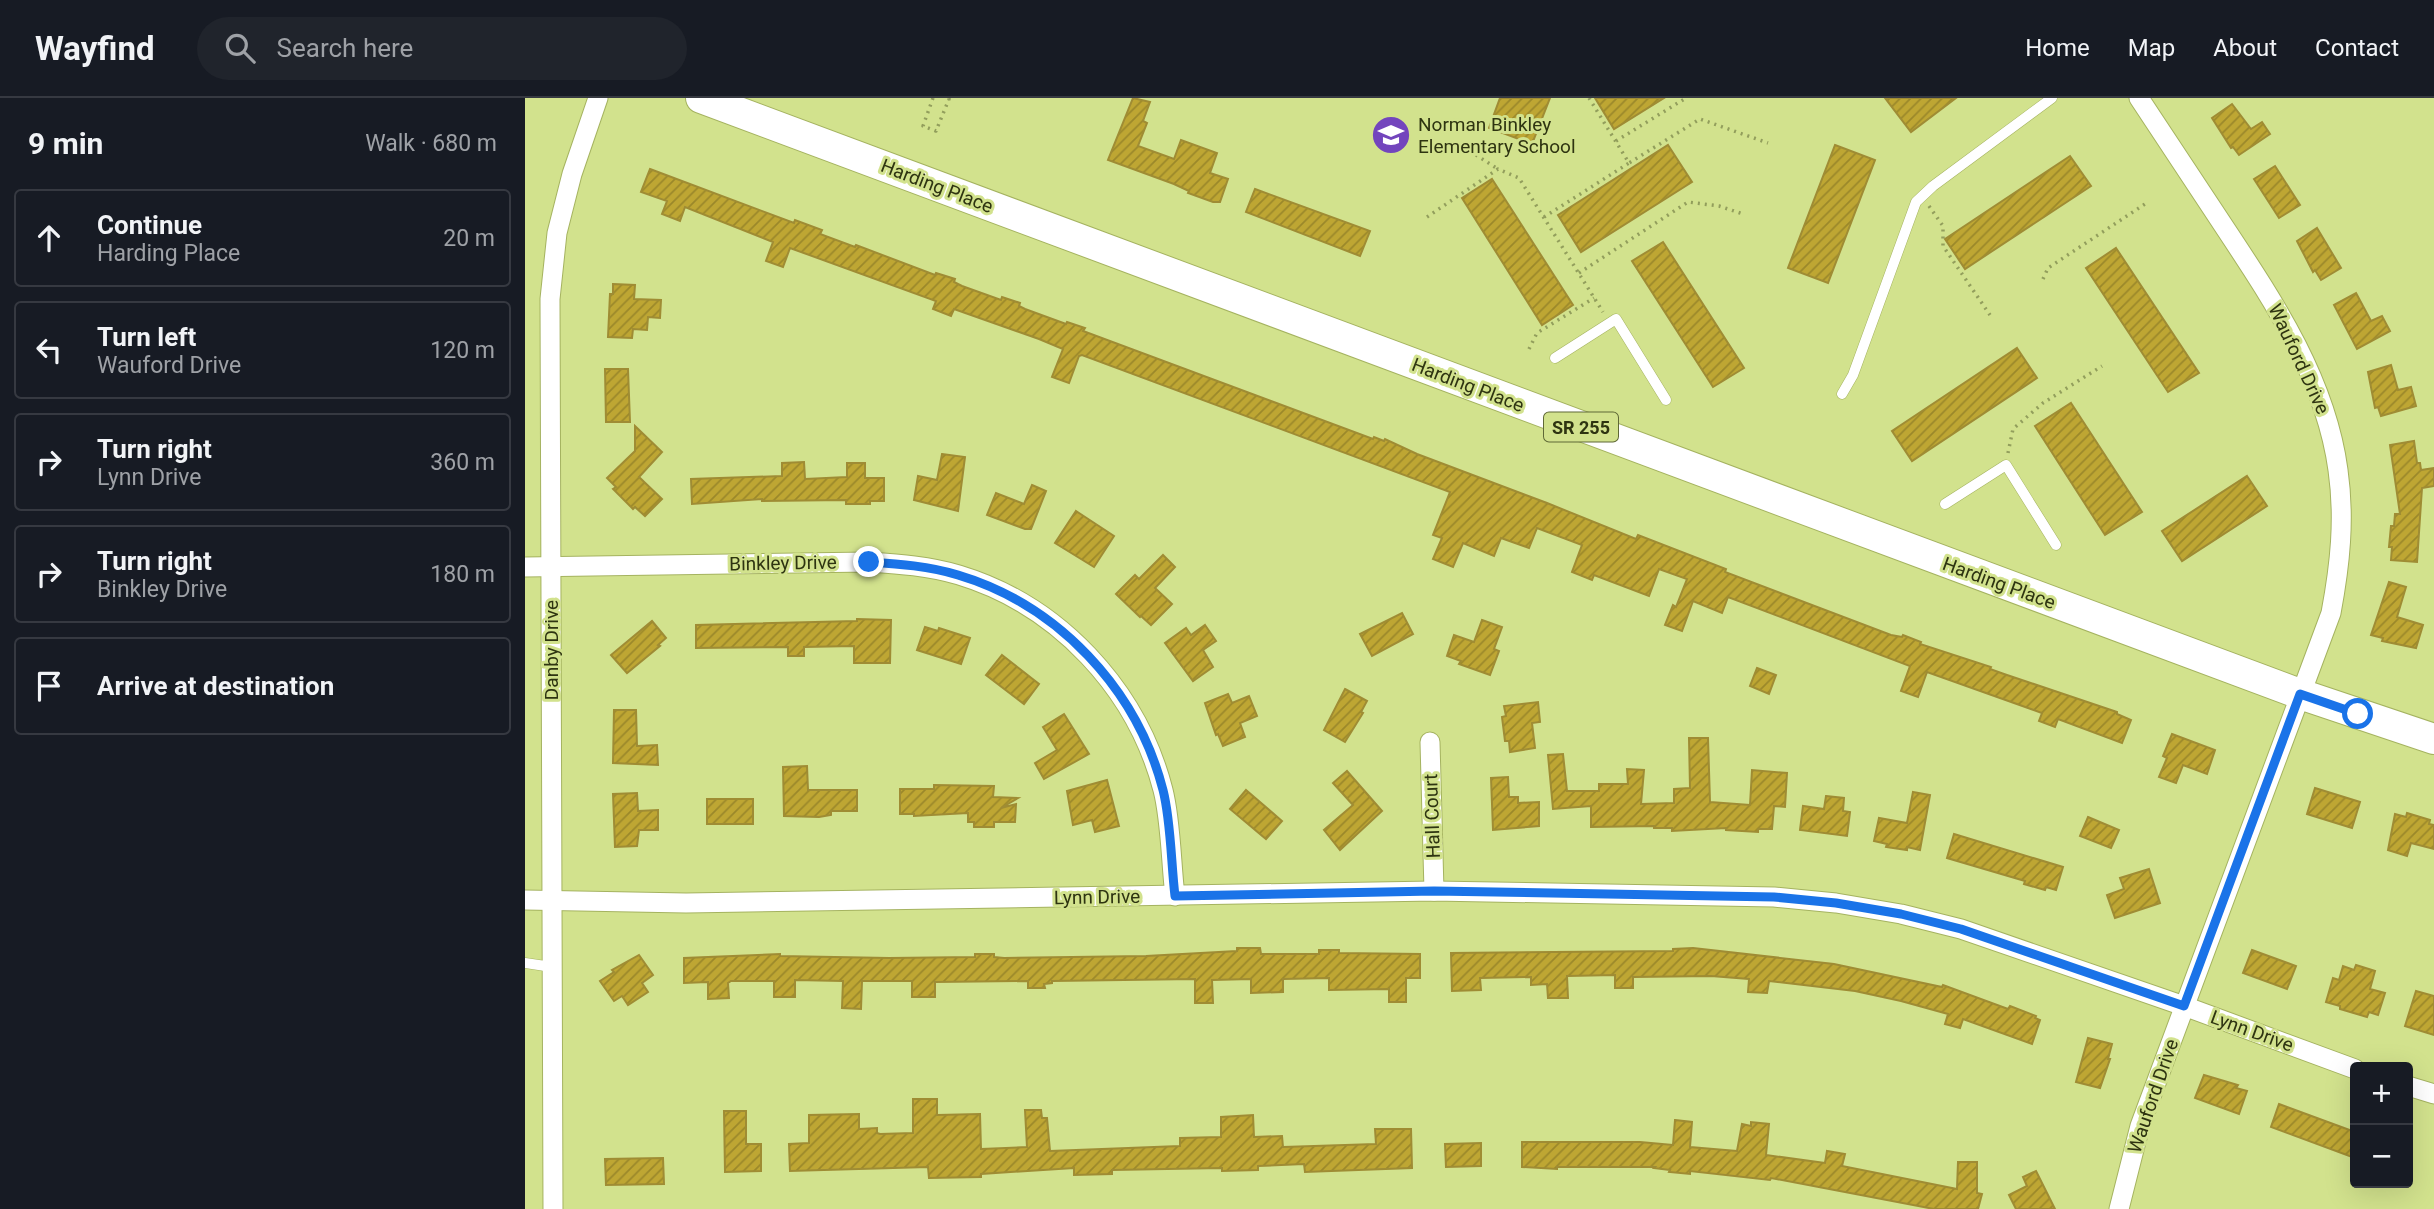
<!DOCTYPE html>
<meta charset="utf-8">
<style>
:root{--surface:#171b24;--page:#20242c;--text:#f1f3f6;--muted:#9ea1a6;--line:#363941}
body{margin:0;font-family:Roboto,sans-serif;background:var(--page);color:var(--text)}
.controls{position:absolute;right:21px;bottom:21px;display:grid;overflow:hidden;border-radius:7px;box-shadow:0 7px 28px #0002}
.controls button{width:63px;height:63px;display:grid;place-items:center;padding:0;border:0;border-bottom:2px solid var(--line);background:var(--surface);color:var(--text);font:35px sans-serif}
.stop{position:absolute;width:21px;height:21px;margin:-16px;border:5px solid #1a73e8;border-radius:50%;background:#fff}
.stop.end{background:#1a73e8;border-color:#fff;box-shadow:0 2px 7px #0008}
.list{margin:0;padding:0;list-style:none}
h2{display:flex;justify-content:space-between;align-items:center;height:91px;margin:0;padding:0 28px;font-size:30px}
h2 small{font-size:23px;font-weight:400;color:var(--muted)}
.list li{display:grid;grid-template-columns:46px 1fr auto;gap:21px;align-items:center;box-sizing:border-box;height:98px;margin:0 14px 14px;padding:0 14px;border:2px solid var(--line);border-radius:7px}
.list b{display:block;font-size:26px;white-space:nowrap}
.list p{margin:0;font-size:23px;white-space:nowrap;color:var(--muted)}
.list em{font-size:23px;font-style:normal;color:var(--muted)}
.icon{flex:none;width:38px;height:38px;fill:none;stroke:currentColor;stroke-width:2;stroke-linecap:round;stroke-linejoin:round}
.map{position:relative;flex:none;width:1909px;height:1111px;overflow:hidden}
header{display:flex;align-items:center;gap:42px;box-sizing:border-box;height:98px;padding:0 35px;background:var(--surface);border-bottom:2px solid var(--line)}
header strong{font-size:33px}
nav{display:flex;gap:38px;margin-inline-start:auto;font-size:24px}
.search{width:490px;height:63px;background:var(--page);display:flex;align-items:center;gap:18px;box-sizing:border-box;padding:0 24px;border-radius:38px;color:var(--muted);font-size:26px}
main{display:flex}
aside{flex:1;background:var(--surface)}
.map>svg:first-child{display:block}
.building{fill:url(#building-hatch);stroke:#9f8c34;stroke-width:2}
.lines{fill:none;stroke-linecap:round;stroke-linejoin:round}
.service-casing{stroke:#a5b360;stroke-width:11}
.minor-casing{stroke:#a5b360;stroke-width:21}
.primary-casing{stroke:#a5b360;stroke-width:32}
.path{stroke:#929e5c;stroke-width:3.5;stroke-dasharray:2 5;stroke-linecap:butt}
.service{stroke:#fff;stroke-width:10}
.minor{stroke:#fff;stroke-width:19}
.primary{stroke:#fff;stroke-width:30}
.route{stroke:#1a73e8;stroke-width:9}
.labels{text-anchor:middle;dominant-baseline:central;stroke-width:6;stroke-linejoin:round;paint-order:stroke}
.shield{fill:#d2e28d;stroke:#5f6836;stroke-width:2}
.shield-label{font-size:18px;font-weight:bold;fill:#2e3411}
.poi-label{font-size:19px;fill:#2e3411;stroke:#d2e28d;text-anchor:start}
.street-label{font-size:19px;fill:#2e3411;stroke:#d2e28d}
</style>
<header>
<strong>Wayfind</strong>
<div class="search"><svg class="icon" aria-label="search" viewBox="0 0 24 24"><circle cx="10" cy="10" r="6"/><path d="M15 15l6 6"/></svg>Search here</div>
<nav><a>Home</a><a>Map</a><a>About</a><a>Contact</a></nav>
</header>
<main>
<aside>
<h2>9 min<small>Walk · 680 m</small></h2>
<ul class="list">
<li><svg class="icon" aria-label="ahead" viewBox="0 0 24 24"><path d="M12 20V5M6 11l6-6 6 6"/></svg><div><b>Continue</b><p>Harding Place</p></div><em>20 m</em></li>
<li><svg class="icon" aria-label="left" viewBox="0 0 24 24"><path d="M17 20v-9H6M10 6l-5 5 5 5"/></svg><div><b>Turn left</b><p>Wauford Drive</p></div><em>120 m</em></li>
<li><svg class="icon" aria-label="right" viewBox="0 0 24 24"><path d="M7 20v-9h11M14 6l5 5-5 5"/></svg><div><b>Turn right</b><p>Lynn Drive</p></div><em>360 m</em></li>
<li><svg class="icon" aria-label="right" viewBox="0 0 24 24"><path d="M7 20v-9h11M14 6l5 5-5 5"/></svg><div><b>Turn right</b><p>Binkley Drive</p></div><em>180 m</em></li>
<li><svg class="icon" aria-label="arrive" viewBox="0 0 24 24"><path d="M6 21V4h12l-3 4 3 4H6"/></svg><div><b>Arrive at destination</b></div></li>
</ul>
</aside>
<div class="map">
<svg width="1909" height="1111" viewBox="0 0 1909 1111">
<defs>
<pattern id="building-hatch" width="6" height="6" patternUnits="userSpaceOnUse" patternTransform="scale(1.75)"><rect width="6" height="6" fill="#bea633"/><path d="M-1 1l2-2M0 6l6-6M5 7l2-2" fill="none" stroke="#9b882a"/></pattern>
</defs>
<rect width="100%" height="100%" fill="#d2e28d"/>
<g class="building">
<path d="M608,0L625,4L618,23L622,25L613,48L649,61L656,42L692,55L685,75L703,81L695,104H688L663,95L664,93L649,86L583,62Z"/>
<path d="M975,0H1025L1007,46L964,30Z"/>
<path d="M1070,0H1139L1089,31Z"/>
<path d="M1360,0H1431L1386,34Z"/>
<path d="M1707,6L1726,31L1737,24L1745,36L1714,57L1708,49L1706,50L1687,20Z"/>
<path d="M1143,47L1167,84L1056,154L1033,117Z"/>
<path d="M1310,47L1350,62L1303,185L1263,170Z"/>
<path d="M1545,58L1566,88L1440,171L1420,141Z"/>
<path d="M1750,68L1775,107L1754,120L1729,81Z"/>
<path d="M125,71L269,125L270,122L297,132L295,136L330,149L331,147L410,177L411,175L430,181L429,184L437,188L476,202L477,199L495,205L494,208L500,211L541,226L542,224L560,230L558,233L848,341L849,339L859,343L860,341L892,356L1022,405L1111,441L1113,437L1201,471L1200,474L1366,537L1377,539L1378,537L1396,544L1395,546L1466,569L1465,571L1479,576L1592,614V616L1606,622L1597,645L1533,621L1530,629L1514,623L1517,615L1402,574L1393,599L1376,593L1385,568L1203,499L1197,515L1168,503L1157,533L1140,527L1148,507L1151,509L1162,481L1134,471L1124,498L1069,477L1067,482L1047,474L1057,447L1012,430L1004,450L976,440L969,458L938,445L928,469L908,461L917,440L908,437L925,394L557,257L554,258L544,285L527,279L538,251L514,241L429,211L426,218L408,211L411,203L265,150L258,169L241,163L248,144L160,109L155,123L137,116L142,103L116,94Z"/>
<path d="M967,81L1048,207L1017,227L937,100Z"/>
<path d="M730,91L845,133L835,158L721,114Z"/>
<path d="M1792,130L1816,170L1796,182L1790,172L1788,174L1772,143Z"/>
<path d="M1138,144L1219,270L1188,289L1107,163Z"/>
<path d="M1591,150L1674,275L1643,294L1561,170Z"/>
<path d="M88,186L110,187L109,201L136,202L135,220L123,219L122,232L108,231L107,240L83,239L85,196H88Z"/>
<path d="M1831,195L1846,223L1857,218L1865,233L1832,251L1809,207Z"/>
<path d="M1492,250L1512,280L1387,363L1367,333Z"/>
<path d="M1866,267L1873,292L1886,289L1891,308L1856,318L1853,309L1850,310L1843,274Z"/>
<path d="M80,271H103L105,324H81Z"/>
<path d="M1546,305L1617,414L1580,437L1510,328Z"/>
<path d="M110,328L137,354L114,379L137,401L120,418L110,409L108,411L88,391L91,389L82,380L110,353Z"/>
<path d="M1889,343L1892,365H1895L1896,372L1909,370V388L1897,390L1892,464L1866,462L1867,449H1864L1866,428H1869L1870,416H1875L1865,347Z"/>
<path d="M417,356L440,359L433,413L389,402L393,378L412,382Z"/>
<path d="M279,364L280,381L322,379V365H340V380H359V403H345V406H321V402L237,403V401L167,406L166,381L257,378V365Z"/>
<path d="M1722,378L1742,408L1657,463L1637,433Z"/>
<path d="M507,387L521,393L506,431H500L462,417L471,395L499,406Z"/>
<path d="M551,413L589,438L569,469L530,445Z"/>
<path d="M638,457L650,469L630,490L647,506L626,527L616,518L615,519L591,496L610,477L614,481Z"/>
<path d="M1864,484L1881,489L1872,519L1898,527L1891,550L1857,543L1858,540L1846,537Z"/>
<path d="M877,515L888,536L847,558L835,536Z"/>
<path d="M332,521L366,522L365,565H329V548L279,549V558H263V549L171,550V527L332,523Z"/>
<path d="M957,522L977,529L969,551L974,553L965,577L934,566L936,563L922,558L929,537L949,544Z"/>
<path d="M127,523L141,540L133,547L135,548L102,575L86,557Z"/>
<path d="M680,527L691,543L678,552L688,569L668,583L640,545L661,530L666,537Z"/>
<path d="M400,529L413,533L414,530L445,540L436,566L392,552Z"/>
<path d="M477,557L514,586L499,606L461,577Z"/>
<path d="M1232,570L1251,577L1244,596L1225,588Z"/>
<path d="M820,591L842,603L836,614L838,615L820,644L799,632Z"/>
<path d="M703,596L707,605L724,598L732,618L715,625L720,639L698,648L693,636L691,637L680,605Z"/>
<path d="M1013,604L1015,624L1007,625L1010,650L985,654L984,643H980L977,619L981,618L979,608Z"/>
<path d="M89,612H111L112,648L132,647L133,667L88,665Z"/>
<path d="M539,616L564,656L519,681L510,665L532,652L518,629Z"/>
<path d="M1647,636L1690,652L1682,676L1658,667L1651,685L1634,679L1642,660L1638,658Z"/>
<path d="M1164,640H1183L1185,704L1225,707L1227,672L1262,675L1260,709L1249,708L1247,731H1233V734L1201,732V730L1147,733V730H1129V728L1066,729V708L1028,711L1023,657L1038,656L1042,693H1074V686H1103L1102,671L1119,672L1116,706L1149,705V691L1165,690Z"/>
<path d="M282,668L283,692H332V713H306V717L294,719L259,718L258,669Z"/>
<path d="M822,673L857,713L815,752L799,732L828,707L808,685Z"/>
<path d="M983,679L984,699H993V705L1014,704V728L968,732L966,680Z"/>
<path d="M582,682L594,728L570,734L567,722L548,727L542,693Z"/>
<path d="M409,687L469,688L468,699L493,700L476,710L491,706L490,724H469V729H449V724H443V715L389,718V716H375V691H409Z"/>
<path d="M1790,690L1835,704L1827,730L1782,716Z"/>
<path d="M721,692L757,723L741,741L705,711Z"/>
<path d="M1388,694L1405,697L1395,752L1382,749V752L1361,749L1362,746L1349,743L1354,720L1382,725Z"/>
<path d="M112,695L113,713L133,712V732H114L112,748L90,749L88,696Z"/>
<path d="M1301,698L1319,700L1318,713L1325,714L1322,738L1275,732L1278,708L1299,711Z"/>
<rect x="182" y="701" width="46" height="25"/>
<path d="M1882,715L1905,722L1904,726L1909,727V751L1886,745L1882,758L1863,752L1870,716L1881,719Z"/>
<path d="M1563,719L1594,732L1586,750L1555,738Z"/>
<path d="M1429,736L1538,769L1531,792L1521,789L1520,792L1499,786L1500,783L1422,760Z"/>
<path d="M1624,771L1635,805L1590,820L1582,797L1599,791L1595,780Z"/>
<path d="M712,850H735L736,856H794V852H814V855L895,856V880H881V904H864V891L804,892V880L758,881V894L726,895V881L687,882L688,905H670V881L527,883V885L519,886L520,890H503V883L410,884V899H387V883H337L336,911L317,910L318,883L270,882V899H249V883H206L203,885L204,900L183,901V884L159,885V860L255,856V858L364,860L450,859V856H469V859L479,860L621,858L712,853Z"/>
<path d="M1168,850L1309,866L1417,889L1418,887L1483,911L1485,908L1511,918L1510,920L1515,922L1507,946L1438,921L1435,930L1420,926L1423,916L1376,903L1330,893L1244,883L1242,895L1223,894L1224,881L1186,878L1108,879V890H1090V877L1042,878L1043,900H1023L1022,886L1006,887V879L955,880L956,892L927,893L926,855L1148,853V851Z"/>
<path d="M1727,852L1771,868L1762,891L1718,875Z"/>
<path d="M114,857L128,877L117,885L123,894L103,907L97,898L89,903L75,883L89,874L87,872Z"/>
<path d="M1831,867L1850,873L1845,891L1860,895L1853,917L1844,914L1842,919L1815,911V908L1801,904L1808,880L1814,882L1818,868L1829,872Z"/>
<path d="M1891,893L1909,898V937L1880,928Z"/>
<path d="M1563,940L1587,946L1583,961H1585L1575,990L1551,984Z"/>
<path d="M1679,977L1713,987L1711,990L1722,993L1714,1016L1670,1000Z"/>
<path d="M388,1001H412V1017L455,1016L456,1051L502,1049L500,1012H516L517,1020H522L525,1053L655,1048V1040L696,1039V1019L728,1017L729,1039L757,1038L758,1049L851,1046L850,1031H886L887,1070L780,1074L779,1066L733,1068V1072L697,1073V1070L587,1072V1076L549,1077V1070L456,1076V1079L404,1080L403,1069L265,1073L264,1046L284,1045V1017L334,1016V1031L352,1030V1035L355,1036L388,1035Z"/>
<path d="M1754,1006L1830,1034V1060L1746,1029Z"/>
<path d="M199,1013H221V1046H236V1073L200,1074Z"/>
<path d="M1150,1022L1167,1024L1165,1049L1212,1053L1217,1026L1226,1028V1024L1244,1026L1241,1057L1300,1065L1302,1053L1320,1056L1317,1068L1432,1091L1433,1064H1452V1095L1457,1096L1453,1111H1409L1246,1080L1245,1082L1165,1073V1076L1144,1074L1145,1072L1129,1070L1130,1069H1032V1071L997,1069V1044H1115L1148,1047Z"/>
<path d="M956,1045V1068L921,1069L920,1046Z"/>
<path d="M138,1060L139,1086L81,1087L80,1061Z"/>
<path d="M1511,1073L1530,1111H1491L1484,1097L1502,1088L1498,1079Z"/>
</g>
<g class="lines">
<g class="service-casing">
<g id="service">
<path d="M1030,260L1091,221L1141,302"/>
<path d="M1317,296L1328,277L1391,104L1408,88L1527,0"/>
<path d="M1420,406L1481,367L1531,447"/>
<path d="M0,865L27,869"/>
</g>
</g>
<g class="minor-casing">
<g id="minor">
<path d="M0,469L344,464C374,466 404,468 434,477C533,507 612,591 638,692C646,723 646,765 650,798"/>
<path d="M905,644L909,793"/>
<path d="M0,802L161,805L909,793L1249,799L1311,805L1376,816L1436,831L1659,908L1830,971"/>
<path d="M1883,988L1909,996"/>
<path d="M28,1111L25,201L32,135L47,76L73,0"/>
<path d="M1594,1111L1615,1028L1806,515C1815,467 1820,421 1813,372C1801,283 1751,207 1702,133C1673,89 1643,44 1614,0"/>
</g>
</g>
<g class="primary-casing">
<path id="primary" d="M176,0L1775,596L1909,641"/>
</g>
<g class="path">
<path d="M408,0L398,28L411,33L424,1L421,0"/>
<path d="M1064,0L1104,65L1175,21L1243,45"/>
<path d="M1091,43L1161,0"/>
<path d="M925,46L951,57L973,71"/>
<path d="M1404,108L1418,128V148L1465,217"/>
<path d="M902,119L973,71L994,80L1078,214"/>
<path d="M1019,119L1104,65"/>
<path d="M1054,175L1163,104L1194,108L1218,116"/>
<path d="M1518,181L1523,170L1620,106"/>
<path d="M1004,251L1012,235L1069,200"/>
<path d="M1483,355L1488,331L1518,305L1577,268"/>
</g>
<use href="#service" class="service"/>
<use href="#minor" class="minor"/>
<use href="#primary" class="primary"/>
</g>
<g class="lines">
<path class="route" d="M344,464C374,466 404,468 433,477C533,507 612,591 638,692C646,723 646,765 650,798L909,793L1249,799L1311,805L1376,816L1436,831L1659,908L1775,596L1833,616"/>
</g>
<defs>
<g id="school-disc" transform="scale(2.0125)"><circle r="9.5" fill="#7345bd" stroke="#d2e28d"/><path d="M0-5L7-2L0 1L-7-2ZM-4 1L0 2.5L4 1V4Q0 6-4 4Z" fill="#fff"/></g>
</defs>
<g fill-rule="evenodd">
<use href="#school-disc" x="866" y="37"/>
</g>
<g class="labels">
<rect class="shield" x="1019" y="314.5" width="74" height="29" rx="5"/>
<g class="shield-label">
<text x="1056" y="329">SR 255</text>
</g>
<g class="poi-label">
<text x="893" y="26">Norman Binkley<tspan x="893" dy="22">Elementary School</tspan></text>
</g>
<g class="street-label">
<text transform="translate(412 88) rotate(21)">Harding Place</text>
<text transform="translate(1774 261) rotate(65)">Wauford Drive</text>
<text transform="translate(943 287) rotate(21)">Harding Place</text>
<text transform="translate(258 465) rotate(-1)">Binkley Drive</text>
<text transform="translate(1474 485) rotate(20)">Harding Place</text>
<text transform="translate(26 552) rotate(-90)">Danby Drive</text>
<text transform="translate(907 718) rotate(-92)">Hall Court</text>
<text transform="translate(572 799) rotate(-1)">Lynn Drive</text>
<text transform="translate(1727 933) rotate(20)">Lynn Drive</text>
<text transform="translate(1628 998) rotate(-71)">Wauford Drive</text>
</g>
</g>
</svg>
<div class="controls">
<button>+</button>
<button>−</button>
</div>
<div class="stop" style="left:1833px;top:616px"></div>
<div class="stop end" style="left:344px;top:464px"></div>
</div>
</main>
